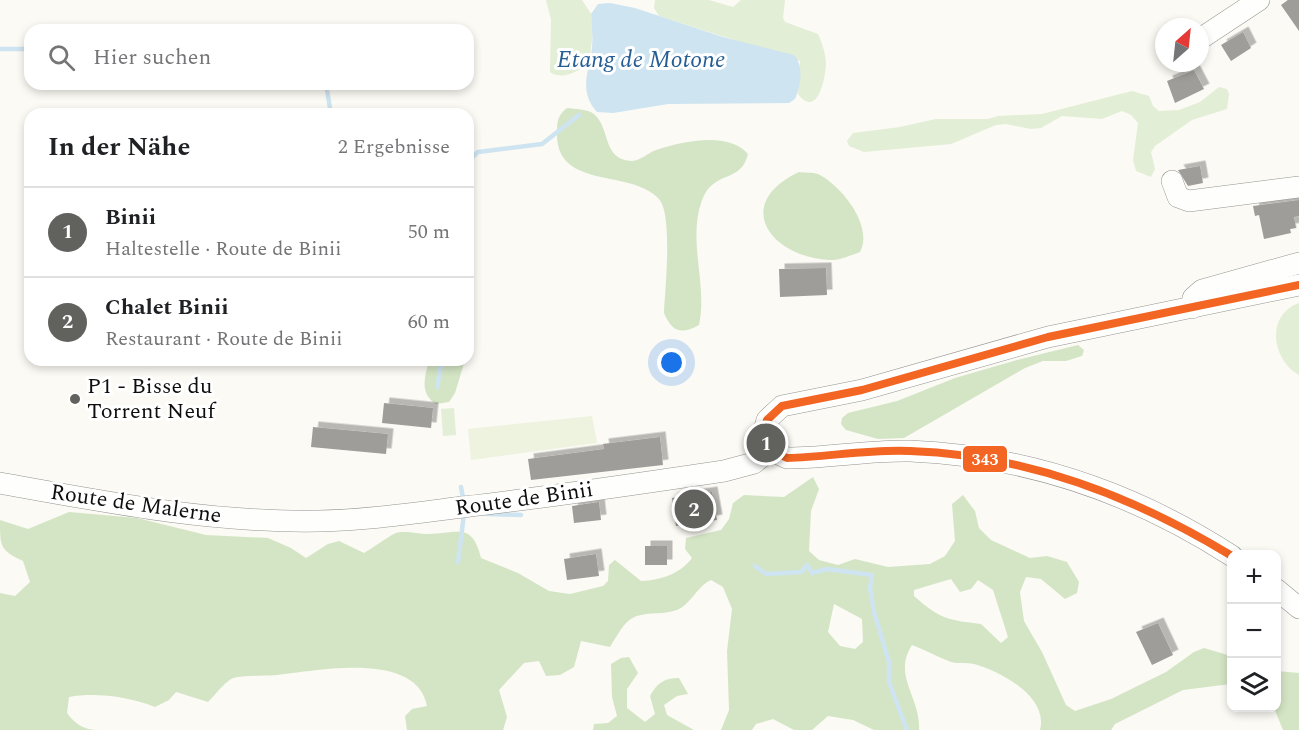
<!DOCTYPE html>
<html lang="de">
<meta charset="utf-8">
<style>
:root{--surface:#fff;--page:#f2f2f2;--text:#202124;--muted:#757577;--line:#e0e0e0;--accent:#61615e}
body{margin:0;font-family:Spectral,serif;background:var(--page);color:var(--text)}
.controls{position:absolute;right:18px;bottom:18px;display:grid;overflow:hidden;border-radius:12px;box-shadow:0 3px 9px #0003}
.controls button{width:54px;height:54px;display:grid;place-items:center;padding:0;border:0;border-bottom:2px solid var(--line);background:var(--surface);color:var(--text);font:30px sans-serif}
.compass{position:absolute;left:1155px;top:18px;width:54px;height:54px;border-radius:50%;background:var(--surface);box-shadow:0 3px 9px #0003;rotate:27deg}
.you{position:absolute;left:672px;top:363px;width:21px;height:21px;margin:-15px;border:4px solid #fff;border-radius:50%;background:#1a73e8;box-shadow:0 0 0 9px #1a73e833}
.badge{display:grid;place-items:center;width:39px;height:39px;border-radius:50%;background:var(--accent);color:#fff;font-size:20px;font-weight:700}
.pin{position:absolute;translate:-50% -50%;border:3px solid #fff;box-shadow:0 2px 6px #0006}
.list{margin:0;padding:0;list-style:none}
h2{display:flex;justify-content:space-between;align-items:center;height:78px;margin:0;padding:0 24px;font-size:26px}
h2 small{font-size:20px;font-weight:400;color:var(--muted)}
.list li{display:grid;grid-template-columns:39px 1fr auto;gap:18px;align-items:center;box-sizing:border-box;height:90px;padding:0 24px;border-top:2px solid var(--line)}
.list b{display:block;font-size:22px;white-space:nowrap}
.list p{margin:0;font-size:20px;white-space:nowrap;color:var(--muted)}
.list em{font-size:20px;font-style:normal;color:var(--muted)}
.icon{flex:none;width:33px;height:33px;fill:none;stroke:currentColor;stroke-width:2;stroke-linecap:round;stroke-linejoin:round}
.map{position:relative;flex:none;width:1299px;height:730px;overflow:hidden}
.search{position:absolute;background:var(--surface);box-shadow:0 3px 9px #0003;left:24px;top:24px;width:450px;height:66px;display:flex;align-items:center;gap:15px;box-sizing:border-box;padding:0 21px;border-radius:18px;color:var(--muted);font-size:22px}
.panel{position:absolute;background:var(--surface);box-shadow:0 3px 9px #0003;left:24px;top:108px;width:450px;height:258px;border-radius:18px}
.map>svg:first-child{display:block}
.green{fill:#e3eed6}
.forest{fill:#d4e5c5;fill-rule:evenodd}
.pitch{fill:#edf3df}
.water{fill:#cee4f1}
.lines{fill:none;stroke-linecap:round;stroke-linejoin:round}
.stream{stroke:#cee4f1;stroke-width:4.5}
.building{fill:#9f9d99;filter:url(#shadow)}
.minor-casing{stroke:#959492;stroke-width:22}
.minor{stroke:#fefefd;stroke-width:21}
.bus-1-casing{stroke:#fff;stroke-width:12}
.bus-1{stroke:#f26522;stroke-width:8}
.poi-dot{fill:#61615e;stroke:#fff;stroke-width:2}
.labels{text-anchor:middle;dominant-baseline:central;stroke-width:6;stroke-linejoin:round;paint-order:stroke}
.poi-label{font-size:22px;fill:#0e0e0e;stroke:#fff;text-anchor:start}
.street-label{font-size:22px;fill:#0e0e0e;stroke:#fff}
.water-label{font-size:24px;font-style:italic;fill:#245e94;stroke:#fff}
.line-badge{stroke:#fff;stroke-width:2}
.badge-label{font-size:16px;text-anchor:middle;font-weight:bold;fill:#fff}
</style>
<div class="map">
<svg width="1299" height="730" viewBox="0 0 1299 730">
<defs>
<filter id="shadow"><feDropShadow dx="5.5" dy="-5.5" stdDeviation="0" flood-color="#0004"/></filter>
</defs>
<rect width="100%" height="100%" fill="#fbfaf4"/>
<g class="green">
<path d="M546,0H582L591,14L593,31L589,64C577,71 563,81 550,72L551,20Z"/>
<path d="M655,0H709L733,7L741,0H785L783,18L785,22L818,34C822,43 825,51 826,62C826,76 818,120 798,94L800,61L659,16L654,8Z"/>
<path d="M1219,87L1227,89L1229,94L1227,109L1192,120L1155,146L1151,152L1155,169L1151,177L1136,171L1133,160L1138,123L1131,115L1122,111L1102,119L1062,116L1041,128L1031,129L1006,124L996,125L951,144L864,152L849,146L847,141L853,133L900,127L936,119H988L998,116L1042,114L1132,91L1149,96L1153,106L1159,111L1179,110L1200,102Z"/>
<path d="M1299,303V375C1273,361 1264,316 1299,303Z"/>
<path d="M454,408L456,435L443,436L441,409Z"/>
</g>
<g class="forest">
<path d="M567,108C575,109 587,109 594,114C611,129 602,159 631,161C640,161 648,153 656,150C682,141 729,131 748,154C741,184 714,169 702,200C687,242 708,284 699,325C681,335 672,332 664,313C665,290 673,215 659,199C631,168 555,191 557,132C557,121 558,115 567,108Z"/>
<path d="M799,172C805,173 812,172 818,174C841,185 874,226 860,252C851,255 839,261 829,260C768,256 733,203 799,172Z"/>
<path d="M468,264L472,310L468,353Z"/>
<path d="M1078,345L1084,350L1082,356L1066,361H1043L1025,368L904,438L878,439L846,430L841,424L842,418L848,413L897,401L955,378L1017,360Z"/>
<path d="M429,360H465L455,393L449,402L436,404C419,393 425,377 429,360Z"/>
<path d="M813,477L819,489L811,511L809,551L819,560L838,565L855,559L888,567L930,564L945,556L955,541L952,504L963,495L975,511L979,528L991,540L1030,558L1047,556L1067,562L1079,582L1077,593L1065,599L1041,579L1026,577L1020,592L1024,621L1042,652L1066,705L1075,711L1111,699L1166,672L1194,652L1204,648L1231,656V684L1183,690L1115,724L1111,730H1040C1049,697 1000,671 974,664C966,662 958,664 951,662C938,657 925,650 912,645C892,676 921,697 919,730H874L853,720L828,716L812,730H794L773,719L756,724L752,730H721L729,710L727,651L732,609L723,587L711,580C698,586 693,600 681,608C676,611 669,612 663,613C628,614 628,618 610,647L581,641L574,667L560,675L546,676L539,661L524,663L499,690L507,717L503,730H407L405,716L412,709L427,706C416,650 317,671 277,675C267,676 238,675 231,679C223,684 215,695 208,702L176,692L169,700L155,707C130,697 96,692 69,697L67,713C75,724 84,730 98,730H0V593L15,596L30,582L23,561C0,550 0,547 0,520L28,529L69,512L137,518L206,535L268,538L291,548L306,558L328,544L339,541L364,553C375,547 385,538 396,533C404,530 419,534 428,534C457,534 472,521 481,558L518,573L549,591L570,594L603,586L608,581L609,565L615,560L641,581C661,580 680,574 692,558L685,549L686,538L721,530L729,519L733,503L744,495L784,497ZM951,579L960,592L971,589L978,580L993,590L1008,637L1001,643L981,624C948,620 940,619 914,596V590ZM834,604L862,619L863,642L855,649L840,646L828,632Z"/>
<path d="M629,657L638,673L627,689V708L645,722L655,714L650,696C657,683 664,678 679,678L688,694L677,696L664,705L667,715L694,730H593L594,724L608,723L617,716L612,697L611,664L621,658Z"/>
<path d="M1277,671L1299,673V730H1283L1274,708Z"/>
</g>
<path class="pitch" d="M592,416L597,443L471,460L468,429Z"/>
<path class="water" d="M610,3L635,8L723,37L794,55C804,65 801,86 795,99L789,103L668,104L613,113L597,112C578,91 589,72 592,48C593,36 592,26 591,14L598,4Z"/>
<g class="lines">
<g class="stream">
<path d="M0,49H30"/>
<path d="M326,84L331,114"/>
<path d="M468,161L478,152L542,144L579,115"/>
<path d="M437,387L442,360"/>
<path d="M461,487L463,498"/>
<path d="M487,514L521,515"/>
<path d="M458,562L464,514"/>
<path d="M755,566L766,574L801,572L807,565L812,573L827,569L872,575L870,588L874,612L889,662V682L907,730"/>
</g>
</g>
<g class="building">
<path d="M1288,0H1299V31L1281,5Z"/>
<path d="M1243,32L1251,48L1231,61L1221,45Z"/>
<path d="M1194,70L1204,89L1175,103L1167,81Z"/>
<path d="M1200,166L1203,183L1188,186L1178,170Z"/>
<path d="M1299,200V216L1294,217L1296,228L1290,229L1291,233L1264,239L1259,215L1255,216L1253,206Z"/>
<path d="M826,268L827,295L780,297L779,269Z"/>
<path d="M384,403L433,408L431,428L382,423Z"/>
<path d="M313,427L388,434L386,454L311,447Z"/>
<path d="M660,437L663,465L531,480L528,459L604,449L603,444Z"/>
<path d="M712,492L717,520L676,526L672,498Z"/>
<path d="M599,502L601,520L574,523L572,506Z"/>
<rect x="645" y="546" width="22" height="19"/>
<path d="M596,554L599,576L567,580L564,559Z"/>
<path d="M1158,623L1173,655L1152,665L1136,632Z"/>
</g>
<g class="lines">
<g class="minor-casing">
<g id="minor">
<path d="M1200,39L1259,0"/>
<path d="M1172,181L1178,197L1189,201L1299,187"/>
<path d="M1192,308L1193,298L1202,290L1299,263"/>
<path d="M0,483C105,502 212,523 319,521C367,520 415,513 463,507C550,497 637,484 724,471L754,463L770,450"/>
<path d="M1232,556C1133,492 1028,456 910,451C869,450 828,458 787,458L770,450L763,434L767,420L782,406L862,390L1048,337L1299,285"/>
<path d="M1276,589L1299,608"/>
</g>
</g>
<use href="#minor" class="minor"/>
<g class="bus-1-casing">
<path id="bus-1" d="M1232,556C1133,496 1027,455 910,451C869,449 828,457 787,458L770,450L763,434L767,420L782,406L862,390L1048,337L1299,285"/>
</g>
<use href="#bus-1" class="bus-1"/>
</g>
<circle class="poi-dot" cx="75" cy="399" r="6"/>
<g class="labels">
<g class="poi-label">
<text x="87" y="386">P1 - Bisse du<tspan x="87" dy="25">Torrent Neuf</tspan></text>
</g>
<g class="street-label">
<text transform="translate(524 499) rotate(-8)">Route de Binii</text>
<text transform="translate(136 504) rotate(8)">Route de Malerne</text>
</g>
<g class="water-label">
<text x="641" y="60">Etang de Motone</text>
</g>
</g>
<rect class="line-badge" x="962" y="445" width="46" height="28" rx="6" fill="#f26522"/>
<g class="badge-label">
<text x="985" y="465">343</text>
</g>
</svg>
<div class="controls">
<button>+</button>
<button>−</button>
<button><svg class="icon" aria-label="layers" viewBox="0 0 24 24"><path d="M12 4l9 5-9 5-9-5zM3 14l9 5 9-5"/></svg></button>
</div>
<svg class="compass" viewBox="-18 -18 36 36"><path d="M0-13l5 13h-10z" fill="#e53935"/><path d="M0 13l5-13h-10z" fill="#757577"/></svg>
<div class="you"></div>
<div class="pin badge" style="left:766px;top:443px">1</div>
<div class="pin badge" style="left:694px;top:509px">2</div>
<div class="search"><svg class="icon" aria-label="search" viewBox="0 0 24 24"><circle cx="10" cy="10" r="6"/><path d="M15 15l6 6"/></svg>Hier suchen</div>
<section class="panel">
<h2>In der Nähe<small>2 Ergebnisse</small></h2>
<ul class="list">
<li><span class="badge">1</span><div><b>Binii</b><p>Haltestelle · Route de Binii</p></div><em>50 m</em></li>
<li><span class="badge">2</span><div><b>Chalet Binii</b><p>Restaurant · Route de Binii</p></div><em>60 m</em></li>
</ul>
</section>
</div>
